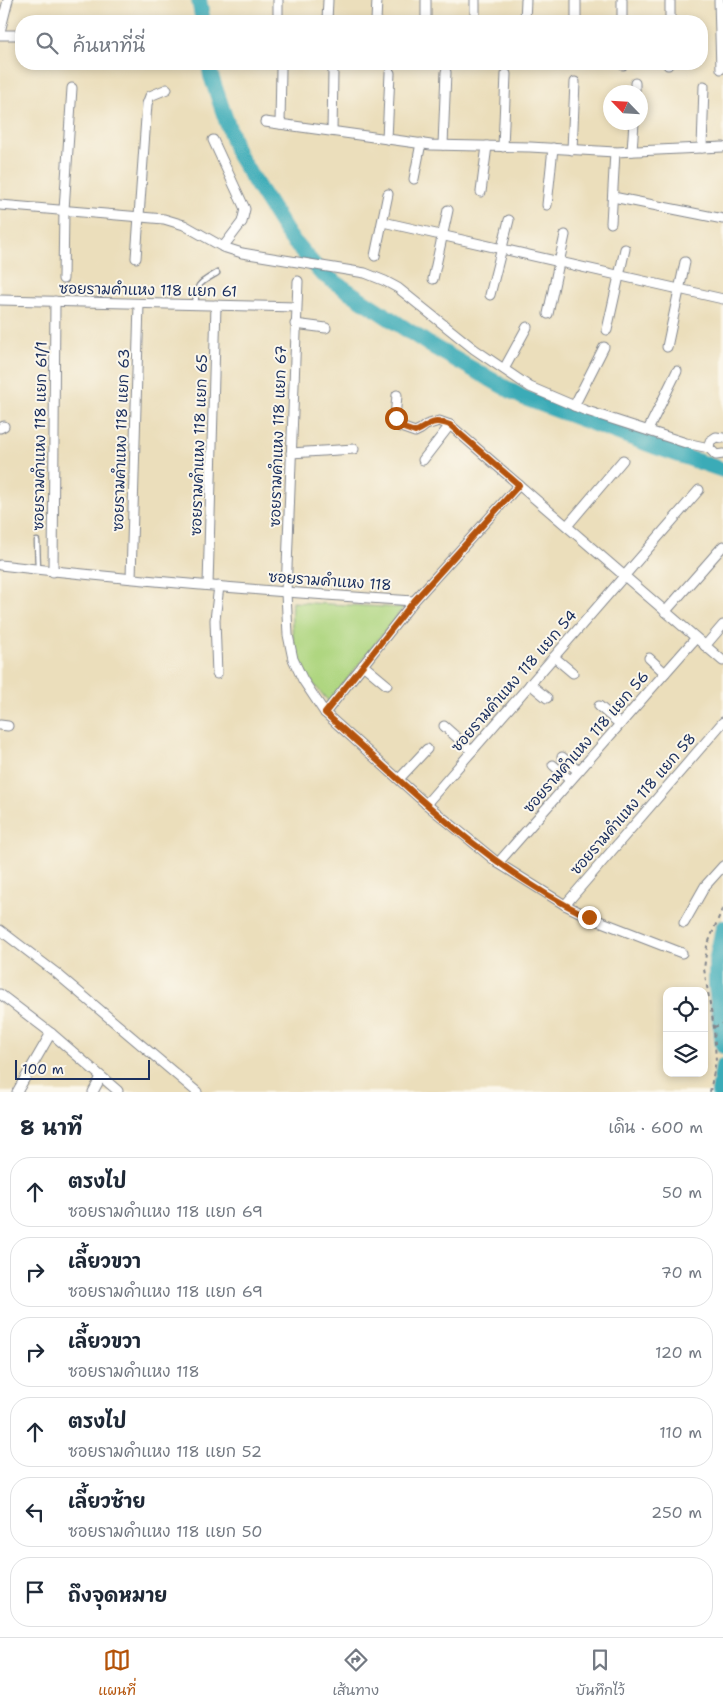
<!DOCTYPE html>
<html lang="th">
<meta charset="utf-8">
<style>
:root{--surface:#fff;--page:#f2f2f3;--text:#1f2937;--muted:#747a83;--line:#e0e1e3;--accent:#b45309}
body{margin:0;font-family:"Shantell Sans","Playpen Sans Thai",sans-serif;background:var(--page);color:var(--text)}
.controls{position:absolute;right:15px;bottom:15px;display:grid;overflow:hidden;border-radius:10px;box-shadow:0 2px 8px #0003}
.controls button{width:45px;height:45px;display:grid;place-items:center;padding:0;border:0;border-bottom:1px solid var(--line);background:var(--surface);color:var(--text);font:25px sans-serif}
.compass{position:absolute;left:603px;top:85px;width:45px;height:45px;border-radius:50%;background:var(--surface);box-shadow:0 2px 8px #0003;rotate:295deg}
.scale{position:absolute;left:15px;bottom:12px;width:135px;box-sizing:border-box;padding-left:5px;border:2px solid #1b2f5e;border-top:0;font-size:14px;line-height:18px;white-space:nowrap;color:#1b2f5e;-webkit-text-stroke:4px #fbf7ec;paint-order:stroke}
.stop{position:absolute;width:15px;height:15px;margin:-11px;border:4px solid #b45309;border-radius:50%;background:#fff}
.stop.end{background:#b45309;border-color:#fff;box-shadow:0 1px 5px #0008}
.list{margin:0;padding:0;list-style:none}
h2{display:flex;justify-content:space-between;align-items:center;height:65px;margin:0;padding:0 20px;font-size:21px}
h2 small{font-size:16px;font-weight:400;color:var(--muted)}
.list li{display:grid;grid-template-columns:32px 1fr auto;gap:15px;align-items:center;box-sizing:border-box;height:70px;margin:0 10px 10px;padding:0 10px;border:1px solid var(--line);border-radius:20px}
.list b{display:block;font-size:19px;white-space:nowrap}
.list p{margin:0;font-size:16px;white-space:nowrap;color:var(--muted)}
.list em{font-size:16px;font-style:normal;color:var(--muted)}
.icon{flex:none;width:28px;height:28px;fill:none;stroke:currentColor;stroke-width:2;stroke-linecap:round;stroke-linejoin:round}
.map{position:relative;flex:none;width:723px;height:1092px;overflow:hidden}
.search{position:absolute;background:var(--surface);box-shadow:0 2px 8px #0003;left:15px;right:15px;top:15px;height:55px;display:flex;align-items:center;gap:12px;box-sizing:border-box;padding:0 18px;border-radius:20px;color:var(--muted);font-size:19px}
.sheet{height:545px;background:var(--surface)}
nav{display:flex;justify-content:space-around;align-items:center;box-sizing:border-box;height:70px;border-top:1px solid var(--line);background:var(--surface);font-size:14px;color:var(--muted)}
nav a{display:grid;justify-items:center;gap:2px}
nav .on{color:var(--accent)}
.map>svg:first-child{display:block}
.green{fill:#afd680;stroke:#65826f}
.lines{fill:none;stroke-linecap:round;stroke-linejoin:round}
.river{stroke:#3babb7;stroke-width:16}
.lane-casing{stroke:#83868c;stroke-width:7}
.street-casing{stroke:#83868c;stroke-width:11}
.path{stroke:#83868c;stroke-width:2;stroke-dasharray:4 4;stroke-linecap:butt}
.lane{stroke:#fff;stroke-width:4.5}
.street{stroke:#fff;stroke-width:9}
.route{stroke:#b45309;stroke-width:6}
.labels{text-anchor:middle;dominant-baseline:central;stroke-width:4;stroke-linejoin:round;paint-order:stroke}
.street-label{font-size:15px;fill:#1b2f5e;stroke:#fbf7ec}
</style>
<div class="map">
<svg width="723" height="1092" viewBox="0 0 723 1092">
<rect width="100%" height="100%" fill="#fbf7ec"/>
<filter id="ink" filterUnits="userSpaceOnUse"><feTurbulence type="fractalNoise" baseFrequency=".02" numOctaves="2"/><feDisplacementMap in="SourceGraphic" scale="10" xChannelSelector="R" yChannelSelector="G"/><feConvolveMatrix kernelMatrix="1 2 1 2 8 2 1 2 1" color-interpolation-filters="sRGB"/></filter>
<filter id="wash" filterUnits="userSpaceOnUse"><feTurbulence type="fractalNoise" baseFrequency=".0096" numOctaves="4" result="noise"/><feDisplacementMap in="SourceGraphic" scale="20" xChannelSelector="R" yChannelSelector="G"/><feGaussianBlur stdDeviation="1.12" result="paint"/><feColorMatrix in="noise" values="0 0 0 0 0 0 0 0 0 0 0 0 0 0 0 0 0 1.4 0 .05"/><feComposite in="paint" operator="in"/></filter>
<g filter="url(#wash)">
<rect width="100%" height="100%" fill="#ebdebb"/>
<path class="green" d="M292,602L403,608L329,702C320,691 309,680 302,667C292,648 291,623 292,602Z"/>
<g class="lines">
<g class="river">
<path d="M199,0L203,21"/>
<path d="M209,64L211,76L238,155L289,236L321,273L430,345L522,397L659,448L723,470"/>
<path d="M723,928L716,962V986L723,1046"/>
<path d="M719,1092L723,1066"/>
</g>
</g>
</g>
<g filter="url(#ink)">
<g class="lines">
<g class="lane-casing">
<g id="lane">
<path d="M195,305C197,283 198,284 217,273"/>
<path d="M37,541L38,569"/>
</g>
</g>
<g class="street-casing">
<g id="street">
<path d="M622,0V21"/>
<path d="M719,0L721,69"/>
<path d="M278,21V0"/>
<path d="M327,21L328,0"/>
<path d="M376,21L377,0"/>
<path d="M426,21V0"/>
<path d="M475,21V0"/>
<path d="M525,21L526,0"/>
<path d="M576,21V0"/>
<path d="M670,21V0"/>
<path d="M0,32L8,0"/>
<path d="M0,35H21"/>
<path d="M623,64V65"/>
<path d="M668,65V64"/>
<path d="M635,92V83"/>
<path d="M265,122L431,145L530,147L615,152L723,147"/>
<path d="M280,124L281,69"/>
<path d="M332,131L333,72"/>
<path d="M387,139L390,73"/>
<path d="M213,140L245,209L242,222L223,247"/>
<path d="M443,145L446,72"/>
<path d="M503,147L506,74"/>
<path d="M702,148L704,86"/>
<path d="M572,150L575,82"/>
<path d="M632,151L634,122"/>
<path d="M414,179L421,143"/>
<path d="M481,192L487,146"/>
<path d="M613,197L723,219"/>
<path d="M0,205L164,219L184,225L223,247L242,253L365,273L385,281L398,288L474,349L530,387L584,410L686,443L709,448"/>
<path d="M547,205L553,148"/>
<path d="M383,222L723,299"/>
<path d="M611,223L615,152"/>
<path d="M375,256L388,194"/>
<path d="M136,258L147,104L150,96L167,89"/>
<path d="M63,279L64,210L72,88"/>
<path d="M433,279L448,210"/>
<path d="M298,281L286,593L288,635L293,659L303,680L325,713L426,804L498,863L565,905L589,917L682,953"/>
<path d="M490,295L509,220"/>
<path d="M0,300L296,307"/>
<path d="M548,314L565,235"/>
<path d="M295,324L326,328"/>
<path d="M607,330L625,249"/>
<path d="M667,347L685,262"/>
<path d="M504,369L527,327"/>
<path d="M397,395L395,418L398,426L415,432L421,429L426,425L439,421L450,425L519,485"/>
<path d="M574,406L604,347"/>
<path d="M0,428L4,426"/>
<path d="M648,430L677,371"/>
<path d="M723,438L716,437L710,441L709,448L716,455L723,454"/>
<path d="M291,453L354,449"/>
<path d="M423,460L450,425"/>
<path d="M567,526L623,460"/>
<path d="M0,565C138,581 276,592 414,601L519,485L723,661"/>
<path d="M53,572L55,301"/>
<path d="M131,578L139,304"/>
<path d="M208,585L216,305"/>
<path d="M665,612L723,546"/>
<path d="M705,646L723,625"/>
<path d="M554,657L573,673"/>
<path d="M649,658L665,673"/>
<path d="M363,665L387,685"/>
<path d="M217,674L215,620L219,586"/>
<path d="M530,684L547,698"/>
<path d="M599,706L620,724"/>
<path d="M325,713L414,601"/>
<path d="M0,725L8,726"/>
<path d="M444,726L472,751"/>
<path d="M562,757L578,771"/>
<path d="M553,765L570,780"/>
<path d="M399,779L427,749"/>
<path d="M426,804L699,490"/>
<path d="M498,863L695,639"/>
<path d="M565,905L723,722"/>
<path d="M684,923L705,886L723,866"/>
<path d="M0,930L55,972L197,1092"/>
<path d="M0,994L51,1033L118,1091"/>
<path d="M17,1092L51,1033"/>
<path d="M93,1092L101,1077"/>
</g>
</g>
<g class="path">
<path d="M714,1027L723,1024"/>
<path d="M710,1092L716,1061L714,1027L704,969L707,946L723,907"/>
</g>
<use href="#lane" class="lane"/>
<use href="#street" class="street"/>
</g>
</g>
<g class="lines" filter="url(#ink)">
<path class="route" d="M396,418L398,426L415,432C431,425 430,418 450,425L519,485L414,601L325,713C408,787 488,869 589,917"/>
</g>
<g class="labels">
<g class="street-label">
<text transform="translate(148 290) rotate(1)">ซอยรามคำแหง 118 แยก 61</text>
<text transform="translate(40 436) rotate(-89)">ซอยรามคำแหง 118 แยก 61/1</text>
<text transform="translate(278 436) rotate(-88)">ซอยรามคำแหง 118 แยก 67</text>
<text transform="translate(121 440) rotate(-88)">ซอยรามคำแหง 118 แยก 63</text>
<text transform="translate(199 445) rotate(-88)">ซอยรามคำแหง 118 แยก 65</text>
<text transform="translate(330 581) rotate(4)">ซอยรามคำแหง 118</text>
<text transform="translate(514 681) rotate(-49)">ซอยรามคำแหง 118 แยก 54</text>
<text transform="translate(586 742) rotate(-49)">ซอยรามคำแหง 118 แยก 56</text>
<text transform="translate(633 804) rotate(-49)">ซอยรามคำแหง 118 แยก 58</text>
</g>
</g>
</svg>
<div class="controls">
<button><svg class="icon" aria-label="locate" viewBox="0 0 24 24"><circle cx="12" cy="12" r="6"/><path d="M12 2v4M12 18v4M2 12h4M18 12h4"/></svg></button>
<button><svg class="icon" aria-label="layers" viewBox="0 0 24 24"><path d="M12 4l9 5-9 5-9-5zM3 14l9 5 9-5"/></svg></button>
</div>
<svg class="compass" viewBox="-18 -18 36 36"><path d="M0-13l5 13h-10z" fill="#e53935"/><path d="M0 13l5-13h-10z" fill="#747a83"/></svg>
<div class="scale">100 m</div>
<div class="stop" style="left:396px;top:418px"></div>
<div class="stop end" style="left:589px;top:917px"></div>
<div class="search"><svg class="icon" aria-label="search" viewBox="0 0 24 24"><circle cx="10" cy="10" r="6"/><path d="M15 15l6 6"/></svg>ค้นหาที่นี่</div>
</div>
<section class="sheet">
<h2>8 นาที<small>เดิน · 600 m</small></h2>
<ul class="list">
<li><svg class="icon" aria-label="ahead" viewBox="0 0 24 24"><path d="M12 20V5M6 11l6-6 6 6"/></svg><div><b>ตรงไป</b><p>ซอยรามคำแหง 118 แยก 69</p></div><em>50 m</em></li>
<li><svg class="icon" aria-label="right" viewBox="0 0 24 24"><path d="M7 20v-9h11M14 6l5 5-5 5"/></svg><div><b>เลี้ยวขวา</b><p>ซอยรามคำแหง 118 แยก 69</p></div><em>70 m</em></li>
<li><svg class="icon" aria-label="right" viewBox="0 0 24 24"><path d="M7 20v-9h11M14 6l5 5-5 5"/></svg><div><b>เลี้ยวขวา</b><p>ซอยรามคำแหง 118</p></div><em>120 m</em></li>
<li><svg class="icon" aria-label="ahead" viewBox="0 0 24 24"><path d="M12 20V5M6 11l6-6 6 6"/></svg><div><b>ตรงไป</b><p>ซอยรามคำแหง 118 แยก 52</p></div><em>110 m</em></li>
<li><svg class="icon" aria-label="left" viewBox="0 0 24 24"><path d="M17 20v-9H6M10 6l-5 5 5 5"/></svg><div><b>เลี้ยวซ้าย</b><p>ซอยรามคำแหง 118 แยก 50</p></div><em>250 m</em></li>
<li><svg class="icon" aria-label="arrive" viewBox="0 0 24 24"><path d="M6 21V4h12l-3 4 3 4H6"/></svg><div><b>ถึงจุดหมาย</b></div></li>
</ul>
</section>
<nav>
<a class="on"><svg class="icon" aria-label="map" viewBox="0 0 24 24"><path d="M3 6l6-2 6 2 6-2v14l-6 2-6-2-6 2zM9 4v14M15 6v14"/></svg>แผนที่</a>
<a><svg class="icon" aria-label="directions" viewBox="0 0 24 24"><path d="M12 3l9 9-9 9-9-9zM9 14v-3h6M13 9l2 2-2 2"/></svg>เส้นทาง</a>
<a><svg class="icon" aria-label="saved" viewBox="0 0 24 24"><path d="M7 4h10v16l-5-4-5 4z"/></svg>บันทึกไว้</a>
</nav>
